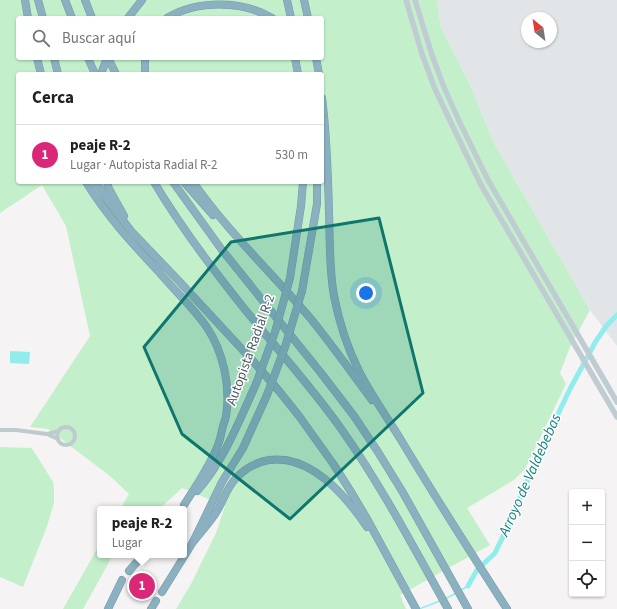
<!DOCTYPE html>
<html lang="es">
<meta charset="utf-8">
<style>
:root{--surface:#fff;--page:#f6f6f6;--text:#202124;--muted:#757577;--line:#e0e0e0;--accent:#db2777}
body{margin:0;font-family:"Source Sans 3",sans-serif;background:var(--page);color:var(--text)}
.controls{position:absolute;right:12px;bottom:12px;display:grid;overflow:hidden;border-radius:4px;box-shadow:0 1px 3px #0004}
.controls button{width:36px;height:36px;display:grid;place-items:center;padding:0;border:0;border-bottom:1px solid var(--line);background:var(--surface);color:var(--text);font:20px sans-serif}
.compass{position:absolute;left:521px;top:12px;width:36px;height:36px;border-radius:50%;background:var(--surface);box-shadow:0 1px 3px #0004;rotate:330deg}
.you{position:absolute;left:366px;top:293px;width:14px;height:14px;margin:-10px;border:3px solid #fff;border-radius:50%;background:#1a73e8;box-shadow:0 0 0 6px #1a73e833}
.badge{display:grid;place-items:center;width:26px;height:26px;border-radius:50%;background:var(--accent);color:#fff;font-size:13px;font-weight:700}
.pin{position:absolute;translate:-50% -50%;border:2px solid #fff;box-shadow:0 1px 4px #0006}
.popup{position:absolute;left:97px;top:506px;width:90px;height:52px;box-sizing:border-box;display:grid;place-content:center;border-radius:4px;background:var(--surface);filter:drop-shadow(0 1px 3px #0005);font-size:13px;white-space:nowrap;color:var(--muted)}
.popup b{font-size:15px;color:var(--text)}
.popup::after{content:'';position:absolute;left:50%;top:100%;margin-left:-8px;border:8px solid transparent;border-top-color:var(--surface)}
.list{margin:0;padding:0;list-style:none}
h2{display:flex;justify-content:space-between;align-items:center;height:52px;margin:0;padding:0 16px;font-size:17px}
h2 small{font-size:13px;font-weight:400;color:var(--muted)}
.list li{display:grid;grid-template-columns:26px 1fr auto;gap:12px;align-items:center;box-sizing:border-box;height:60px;padding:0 16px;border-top:1px solid var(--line)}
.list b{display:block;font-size:15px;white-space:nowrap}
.list p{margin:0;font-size:13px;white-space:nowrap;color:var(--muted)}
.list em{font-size:13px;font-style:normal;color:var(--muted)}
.icon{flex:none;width:22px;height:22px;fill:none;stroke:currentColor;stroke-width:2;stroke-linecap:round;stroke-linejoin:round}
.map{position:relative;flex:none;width:617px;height:609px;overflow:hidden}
.search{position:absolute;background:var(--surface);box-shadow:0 1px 3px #0004;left:16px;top:16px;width:308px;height:44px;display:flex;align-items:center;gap:10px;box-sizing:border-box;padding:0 14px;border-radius:4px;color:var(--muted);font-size:15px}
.panel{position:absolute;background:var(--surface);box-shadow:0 1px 3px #0004;left:16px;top:72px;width:308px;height:112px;border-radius:4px}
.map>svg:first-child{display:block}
.airport{fill:#e2e5e7;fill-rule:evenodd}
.green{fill:#c3f0cb;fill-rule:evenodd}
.water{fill:#91ecec}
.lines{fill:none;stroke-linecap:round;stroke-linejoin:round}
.stream{stroke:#91ecec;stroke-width:1.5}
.canal{stroke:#91ecec;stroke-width:5}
.highway-casing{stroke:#769cac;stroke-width:8}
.street{stroke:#becbce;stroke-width:4}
.secondary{stroke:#bfcdd3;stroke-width:5.5}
.highway{stroke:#8bb0c0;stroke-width:7}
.highway-bridge-casing{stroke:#769cac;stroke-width:8;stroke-linecap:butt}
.highway-bridge{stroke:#8bb0c0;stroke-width:7}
.marked{fill:#0f766e;fill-opacity:0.2;stroke:#0f766e;stroke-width:3;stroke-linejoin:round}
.labels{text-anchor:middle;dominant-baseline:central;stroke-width:3;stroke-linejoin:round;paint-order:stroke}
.street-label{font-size:14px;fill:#4a5b60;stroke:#fff}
.water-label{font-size:15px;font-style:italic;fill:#0f807f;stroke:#fff}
</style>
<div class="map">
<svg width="617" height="609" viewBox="0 0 617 609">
<rect width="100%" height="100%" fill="#f5f3f3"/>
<path class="airport" d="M437,0H617V346L590,310L495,145L470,85L441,28ZM527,18H551V42H527Z"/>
<g class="green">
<path d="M0,0H437L441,28L470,85L495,145L590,310L570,347L560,373L566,384L525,469L514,480L467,508L490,545L400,595L406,609H176L191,584L216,533L225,506L182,488L159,509H120L129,494L110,476L48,429L30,427L90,336L66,226L42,185L0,213ZM18,18H322V58H18ZM18,74H322V182H18Z"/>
<path d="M0,447L31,448L33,450L53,482L54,490V503L46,529L23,587L0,577Z"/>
<path d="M100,544V555H113L83,609H63Z"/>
</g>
<path class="water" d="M10,351L30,352L29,364L10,363Z"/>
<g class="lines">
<g class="stream">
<path d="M461,590L468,586"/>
<path d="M445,599L456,593"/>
<path d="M419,609L440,601"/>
</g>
<path class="canal" d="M468,586L477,570L495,553L510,522L537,458L570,389L596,341L607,325L617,315"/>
<g class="highway-casing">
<g id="highway">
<path d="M25,0L28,18"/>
<path d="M38,0L43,18"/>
<path d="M65,0L72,18"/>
<path d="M85,0L92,18"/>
<path d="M287,0L291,18"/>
<path d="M304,0L308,18"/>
<path d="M128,18L142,0"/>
<path d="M167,18C197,0 242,0 272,18"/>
<path d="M37,58L41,74"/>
<path d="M54,58L58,74"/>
<path d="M88,58L95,74"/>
<path d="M108,58L116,74"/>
<path d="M295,58L298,74"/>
<path d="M316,58L319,74"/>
<path d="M101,74L107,58"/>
<path d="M145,74V58"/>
<path d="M322,98C327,136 328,174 329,212C330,240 329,269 334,296C339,322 347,347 359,371C371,395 387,417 401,440C435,497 471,553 507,609"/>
<path d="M86,182C106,215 132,243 158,271C174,290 192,306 206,326C223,351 231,386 226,416C225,421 223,425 222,430C221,435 220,440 218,445C210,466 196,486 184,505"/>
<path d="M96,182L109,202L131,231L177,279L252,360L279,391L299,416L334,465L351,492L366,517L416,609"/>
<path d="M107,182L109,189L124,216"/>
<path d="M154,182C180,226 211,267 243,307C276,348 312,387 342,430C382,487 414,548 448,609"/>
<path d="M173,182L222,250L321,373L354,416L378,452L402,491L468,609"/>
<path d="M184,182L213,215"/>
<path d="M193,182C228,232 272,273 311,319C332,345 352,373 372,400"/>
<path d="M290,278L301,206L303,182"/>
<path d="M302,291L317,204V182"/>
<path d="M197,491C224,461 239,421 256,384"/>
<path d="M193,542C200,533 212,520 217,511C224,499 227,487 237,477C246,468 257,462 269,460C311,454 346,496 367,527"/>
<path d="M129,571L143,555"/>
<path d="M162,592L193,542L222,482L243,448L267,395"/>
<path d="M108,609L122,580"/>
<path d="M151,609L156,601"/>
</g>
</g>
<g class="street">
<circle cx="66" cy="436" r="9"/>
<path d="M0,430H16L47,434"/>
<path d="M58,439L47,434L59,431"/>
</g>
<g class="secondary">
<path d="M406,0L422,54L435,89L453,127L481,185L617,417"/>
<path d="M415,0L431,52L443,85L460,123L488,180L617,402"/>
</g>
<use href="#highway" class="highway"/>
<g class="highway-bridge-casing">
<g id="highway-bridge">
<path d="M256,384L275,332L290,278"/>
<path d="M267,395L285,347L302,291"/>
</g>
</g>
<use href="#highway-bridge" class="highway-bridge"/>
</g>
<path class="marked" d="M379,218L423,393L290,519L182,434L144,347L231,242Z"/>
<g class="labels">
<g class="street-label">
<text transform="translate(251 350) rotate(-70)">Autopista Radial R-2</text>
</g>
<g class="water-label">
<text transform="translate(530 475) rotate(-66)">Arroyo de Valdebebas</text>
</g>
</g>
</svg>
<div class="controls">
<button>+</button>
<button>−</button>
<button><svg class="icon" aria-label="locate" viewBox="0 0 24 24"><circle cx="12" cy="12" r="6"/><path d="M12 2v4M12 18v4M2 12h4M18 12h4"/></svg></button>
</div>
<svg class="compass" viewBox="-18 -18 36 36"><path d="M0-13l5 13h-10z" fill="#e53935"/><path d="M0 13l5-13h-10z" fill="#757577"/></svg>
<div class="you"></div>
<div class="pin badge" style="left:142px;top:586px">1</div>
<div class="popup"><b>peaje R-2</b>Lugar</div>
<div class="search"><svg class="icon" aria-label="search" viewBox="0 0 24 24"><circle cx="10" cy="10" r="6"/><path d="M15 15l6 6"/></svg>Buscar aquí</div>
<section class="panel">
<h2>Cerca<small></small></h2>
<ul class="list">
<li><span class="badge">1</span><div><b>peaje R-2</b><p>Lugar · Autopista Radial R-2</p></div><em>530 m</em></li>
</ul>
</section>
</div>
